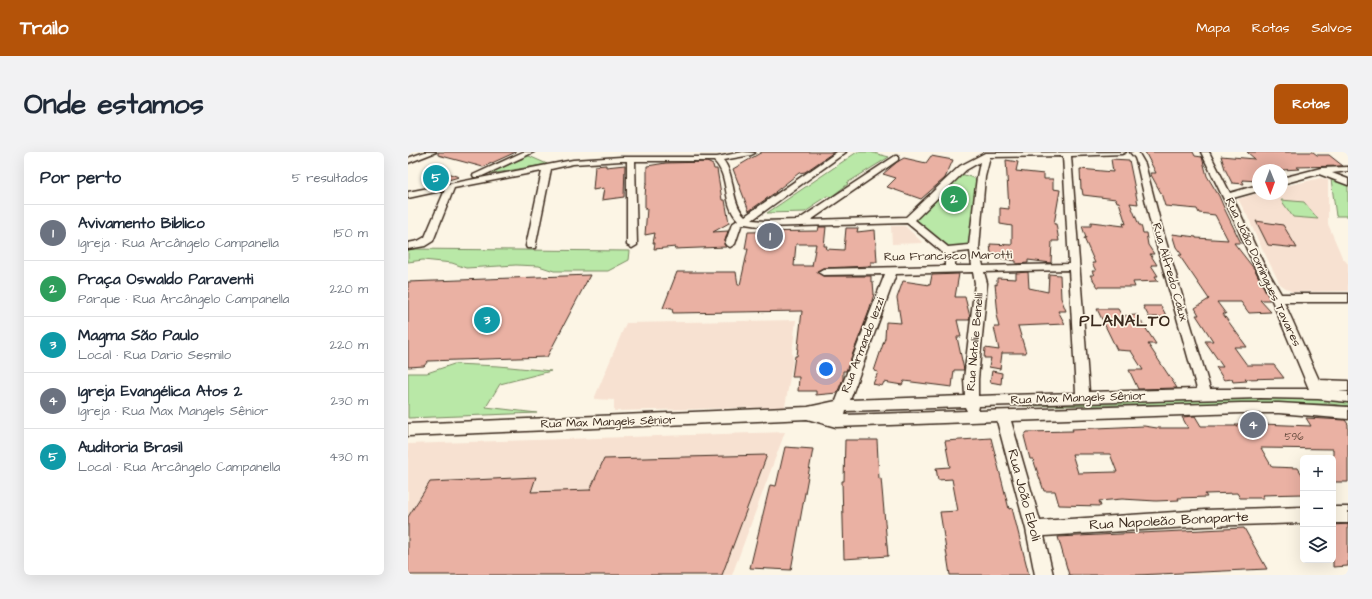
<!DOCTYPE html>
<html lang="pt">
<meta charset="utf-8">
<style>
:root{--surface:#fff;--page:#f2f2f3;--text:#1f2937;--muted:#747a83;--line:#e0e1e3;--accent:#b45309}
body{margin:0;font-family:"Architects Daughter",sans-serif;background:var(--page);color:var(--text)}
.controls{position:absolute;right:12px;bottom:12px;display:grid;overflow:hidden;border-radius:6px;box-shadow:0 4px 16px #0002}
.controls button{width:36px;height:36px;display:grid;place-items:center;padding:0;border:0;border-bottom:1px solid var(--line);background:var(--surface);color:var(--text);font:20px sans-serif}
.compass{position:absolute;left:844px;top:12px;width:36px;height:36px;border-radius:50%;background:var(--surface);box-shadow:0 4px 16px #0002;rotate:179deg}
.you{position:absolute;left:418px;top:217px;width:14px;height:14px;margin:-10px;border:3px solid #fff;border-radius:50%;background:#1a73e8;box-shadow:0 0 0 6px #1a73e833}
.badge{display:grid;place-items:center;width:26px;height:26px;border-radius:50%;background:var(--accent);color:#fff;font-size:13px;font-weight:700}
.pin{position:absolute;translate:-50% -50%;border:2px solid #fff;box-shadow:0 1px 4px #0006}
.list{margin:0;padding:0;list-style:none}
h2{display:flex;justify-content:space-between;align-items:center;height:52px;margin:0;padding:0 16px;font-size:17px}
h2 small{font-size:13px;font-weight:400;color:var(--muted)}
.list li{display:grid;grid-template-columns:26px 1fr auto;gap:12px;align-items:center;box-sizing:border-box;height:56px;padding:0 16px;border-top:1px solid var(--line)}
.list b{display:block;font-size:15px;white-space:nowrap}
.list p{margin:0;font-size:13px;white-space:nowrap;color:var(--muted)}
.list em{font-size:13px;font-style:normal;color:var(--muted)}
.icon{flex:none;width:22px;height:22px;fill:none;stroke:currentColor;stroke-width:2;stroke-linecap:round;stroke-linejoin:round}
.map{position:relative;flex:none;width:940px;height:423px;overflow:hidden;border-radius:6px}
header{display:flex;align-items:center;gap:24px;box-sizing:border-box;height:56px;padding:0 20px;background:var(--accent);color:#fff}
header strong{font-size:19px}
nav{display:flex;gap:22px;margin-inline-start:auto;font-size:14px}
.intro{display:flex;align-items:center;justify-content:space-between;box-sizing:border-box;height:96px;padding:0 24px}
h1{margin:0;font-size:28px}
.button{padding:10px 18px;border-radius:6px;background:var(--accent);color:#fff;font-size:14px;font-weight:700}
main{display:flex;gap:24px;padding:0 24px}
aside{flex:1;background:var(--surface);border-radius:6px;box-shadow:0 4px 16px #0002}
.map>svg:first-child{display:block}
.built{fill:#f7e1d1}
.green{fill:#b9e8a7;stroke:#7a8962}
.building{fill:#eab1a3;stroke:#3b2a1e;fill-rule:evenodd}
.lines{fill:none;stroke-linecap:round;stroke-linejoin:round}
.minor-casing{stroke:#3b2a1e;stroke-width:3}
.minor{fill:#fcf5e5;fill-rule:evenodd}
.labels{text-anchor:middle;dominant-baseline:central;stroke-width:3.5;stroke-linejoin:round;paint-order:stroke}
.number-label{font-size:10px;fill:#674c3f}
.street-label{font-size:12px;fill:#3b2a1e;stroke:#fcf5e5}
.near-street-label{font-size:14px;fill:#3b2a1e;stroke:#fcf5e5}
.district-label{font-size:16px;font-weight:bold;letter-spacing:1px;fill:#3b2a1e;stroke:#fcf5e5}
</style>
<header>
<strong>Trailo</strong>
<nav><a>Mapa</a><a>Rotas</a><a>Salvos</a></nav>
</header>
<div class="intro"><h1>Onde estamos</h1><a class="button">Rotas</a></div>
<main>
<aside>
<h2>Por perto<small>5 resultados</small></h2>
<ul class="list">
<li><span class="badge" style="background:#6b7280">1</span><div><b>Avivamento Biblico</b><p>Igreja · Rua Arcângelo Campanella</p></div><em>150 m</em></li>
<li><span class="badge" style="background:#2e9e5b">2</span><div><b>Praça Oswaldo Paraventi</b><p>Parque · Rua Arcângelo Campanella</p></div><em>220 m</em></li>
<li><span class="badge" style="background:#0f9aa8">3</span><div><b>Magma São Paulo</b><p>Local · Rua Dario Sesmilo</p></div><em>220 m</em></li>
<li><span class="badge" style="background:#6b7280">4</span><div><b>Igreja Evangélica Atos 2</b><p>Igreja · Rua Max Mangels Sênior</p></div><em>230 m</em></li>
<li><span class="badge" style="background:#0f9aa8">5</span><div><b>Auditoria Brasil</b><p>Local · Rua Arcângelo Campanella</p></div><em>430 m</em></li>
</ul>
</aside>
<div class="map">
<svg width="940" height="423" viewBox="0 0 940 423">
<rect width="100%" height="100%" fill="#fcf5e5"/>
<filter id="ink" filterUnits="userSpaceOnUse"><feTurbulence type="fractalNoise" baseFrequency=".025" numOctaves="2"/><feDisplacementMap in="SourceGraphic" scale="8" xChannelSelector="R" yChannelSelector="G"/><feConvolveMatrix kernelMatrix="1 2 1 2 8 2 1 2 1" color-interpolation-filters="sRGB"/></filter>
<g filter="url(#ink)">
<g class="built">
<path d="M913,26L920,28V72L934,105L940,112V139L884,140L872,132L848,84L841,67L830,47L850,41V42H874V35Z"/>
<path d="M483,74H497L515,91L484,92Z"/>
<path d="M388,168L384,201L385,207L377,255L206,259V248L186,247L218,171Z"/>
<path d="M377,280L324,423H0V292Z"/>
</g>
<g class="green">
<path d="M449,0H462L481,5L439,31L440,32L423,45L419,44L405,53L406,54L397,60L359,61Z"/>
<path d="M121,4L139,12L82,22L83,20Z"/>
<path d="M553,22L569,27L561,96L539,95L501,68Z"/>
<path d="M923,27L940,33V64H928Z"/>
<path d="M873,48L896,50L910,67L885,65Z"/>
<path d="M0,97L222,99L221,108L200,119H146L131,114L108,113L58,116L44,111L15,108L0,110Z"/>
<path d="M46,212L91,214L143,219L92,232L78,255L129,261L0,266V221H19Z"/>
<path d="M882,246L940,249V254L922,252H815L615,254L611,249Z"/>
</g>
<g class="building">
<path d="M30,0H108L75,15L30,3Z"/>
<path d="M354,0H426L397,20L391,21L367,40H368L341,59L325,17Z"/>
<path d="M737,0H785L787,4L794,5L799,24L811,44L817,58L833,91H826L847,118L862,148H852L863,160L841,161L833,150H809L818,162H815L839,195H826L839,213H866L876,226L837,227L839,229L825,230L824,227L816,228L808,215H815L797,189H805L788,163H791L787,156L801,147L771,103H774L768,95L764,82L788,85V86L820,88L807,63L791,61L789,57L757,54L753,41L742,21H748Z"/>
<path d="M839,0H905L909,3H921L935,14L888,15L892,17L874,18H850V29L834,28L836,32L824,31L817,17L813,4L847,7Z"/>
<path d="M523,4L545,8L537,26L513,47L479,35L488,26L475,22L489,10L496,6L518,11Z"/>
<path d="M703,7L721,8L730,52L722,51L731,73H733L735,81H738L740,93L746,102H742L749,113H743L750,124H747L750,129L725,130L727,135H690L682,123H686L684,119H688L684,111H687L676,86H678L674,74H683V70L716,74L715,71L718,72L711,50H709L708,47L675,43L674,37H673L672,17L705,20Z"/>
<path d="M598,8L610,10L608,19L636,22V27H645V37L652,38L646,72H648L651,89H644L643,111L620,108V111L608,112V109L591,106L592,102H583L582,92L604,93V74L592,72V56L601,57Z"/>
<path d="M258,11L299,10L305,13L306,17H309L314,48H317L321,71L305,80L320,79L316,92L318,95L266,97L268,95L246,97L247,91H245L247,81L237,83L239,56L237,58V45L238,31H239V14Z"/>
<path d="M198,13V15L217,13L216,45L194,48L196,36L185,38L187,14Z"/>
<path d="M19,14L51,25L22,33Z"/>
<path d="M848,69L875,73L889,96L860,93Z"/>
<path d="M411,75H418L416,94H419L418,97L436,98L438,76H450L449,80L467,78L469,110H463V114L415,116L409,119L415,124H463V130H465L466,142L460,162L438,219H435V227L429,241L408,243V239H390L391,225H384L387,204H389L394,159L265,161L264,157L255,156L269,120H328L330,133H332L340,97H337L340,80L410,79ZM388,92H408L404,114H386Z"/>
<path d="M620,120L621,136L640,140L641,122L652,123L653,146L658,159H650L657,172L610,174L618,201H594L592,217L581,215L583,206H576L577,196L591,198L586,175H591L588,163H590L587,132L589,133V126L608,127V121Z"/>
<path d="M551,122L547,145H557L562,165L561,168H549L553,185H549L556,218H546L544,235L496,229L494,233L476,230L474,234L465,232L470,220L466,219L477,186L478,170L493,171L489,146L495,129L522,133L524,123Z"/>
<path d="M182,123L139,205L20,209L16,214L0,215V130Z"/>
<path d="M735,154H753L759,165H741Z"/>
<path d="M689,157H710L714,164L729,163L748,192H740L769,236L730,237L721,218H735L723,199L709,198Z"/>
<path d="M584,219L594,221L593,232L582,230Z"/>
<path d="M787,264L793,274H829L827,272H854L903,274L898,266L937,268L940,272V330H925V297L853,296L864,315L890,316L895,324V342L854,343L856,346H832L829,341L797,342L799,345L770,346L771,348L748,349L714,347L691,349L693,354L651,353L647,339H636L625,307H622L616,284L619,280L665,279L664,277L736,274L749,276H780L774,265ZM664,302H702L709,320L670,321Z"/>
<path d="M583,286L601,357L604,356L621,423H542L532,360L550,359L544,327L530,328L528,316L542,315L537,289Z"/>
<path d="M437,288H469L471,327L473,326L480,404L436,407L434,329H436Z"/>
<path d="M377,295L405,297L383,418L342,416L362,333L368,334Z"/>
<path d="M359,303L314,423H0V365L22,330L128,325L123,340L182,338L196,307Z"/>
<path d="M940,372V414L925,415V373Z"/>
<path d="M836,376L859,417L729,423H661L650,385Z"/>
</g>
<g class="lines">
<g class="minor-casing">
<g id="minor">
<path d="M17,0H28L0,11V6Z"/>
<path d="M115,0H126L72,25H66L65,23Z"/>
<path d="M335,0L347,1L343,3L315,8C328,24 322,50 337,64L429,0H438L344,68L356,69L390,68L487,4H490V8L403,68L498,65L552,14L577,1L718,0L714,2L663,4L681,240L789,237L743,73L729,12L727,6L722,0H730L737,12L753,73L802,237H901L863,146L844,109L827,70L793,0H801L822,41L850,33V39L825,46L854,109L873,142H940V150H876L911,228L940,229V239H930L940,240V250L910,247L852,246L571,254L570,259L833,251H871L940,255V267L871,261H833L603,269L632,369L797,358L895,355V371L797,374L636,384L645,423H627L618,377L589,269L428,275L399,267L0,284V272L400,255L428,249L477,122L415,123L410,120L415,117L537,114V107L533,99L499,71L356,75L337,72L333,74L327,92L322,95L317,92L324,72L330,68C314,52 322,24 306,9H227L229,93L224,96L219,93V9H213L165,12L143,17L127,96H119L118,94L134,19L46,36L25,89L17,94L0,97V91L10,89L17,85L37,38L0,46V40L165,8L213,5H309ZM655,4L661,112L575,114L571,96L577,25L582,5ZM572,10L569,25L561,93L540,95L507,68L558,18ZM562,99L564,114H547V107L544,101ZM661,118L668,241L570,244V227L579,131L576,120ZM565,120L567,131L556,227L557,244L442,248L488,122ZM557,255L559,259L437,263L438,259Z"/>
<path d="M940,15V19L924,21L940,27V33L911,22L874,32V26L913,16Z"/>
<rect x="925" y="355" width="15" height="16"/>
</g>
</g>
<use href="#minor" class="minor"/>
</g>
</g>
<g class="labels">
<g class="number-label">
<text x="886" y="285">596</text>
</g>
<g class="street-label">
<text transform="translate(540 104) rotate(-1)">Rua Francisco Marotti</text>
<text transform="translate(762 120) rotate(74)">Rua Alfredo Calux</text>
<text transform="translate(855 120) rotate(65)">Rua João Domingues Tavares</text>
<text transform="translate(567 190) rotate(-85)">Rua Natalie Benelli</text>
<text transform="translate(455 193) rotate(-69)">Rua Armando Iezzi</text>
<text transform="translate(670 246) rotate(-2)">Rua Max Mangels Sênior</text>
<text transform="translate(200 270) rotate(-2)">Rua Max Mangels Sênior</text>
</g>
<g class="near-street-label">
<text transform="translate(616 343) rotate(75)">Rua João Eboli</text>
<text transform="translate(761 369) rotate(-3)">Rua Napoleão Bonaparte</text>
</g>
<g class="district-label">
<text x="717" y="169">PLANALTO</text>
</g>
</g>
</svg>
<div class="controls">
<button>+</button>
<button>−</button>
<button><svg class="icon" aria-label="layers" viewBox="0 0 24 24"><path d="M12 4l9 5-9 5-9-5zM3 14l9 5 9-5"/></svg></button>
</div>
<svg class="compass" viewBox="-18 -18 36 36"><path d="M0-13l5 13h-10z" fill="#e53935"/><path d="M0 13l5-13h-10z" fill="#747a83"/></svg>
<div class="you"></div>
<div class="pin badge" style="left:362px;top:84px;background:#6b7280">1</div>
<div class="pin badge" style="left:546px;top:47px;background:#2e9e5b">2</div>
<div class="pin badge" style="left:79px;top:168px;background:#0f9aa8">3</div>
<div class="pin badge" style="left:845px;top:273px;background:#6b7280">4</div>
<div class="pin badge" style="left:28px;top:26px;background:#0f9aa8">5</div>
</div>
</main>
